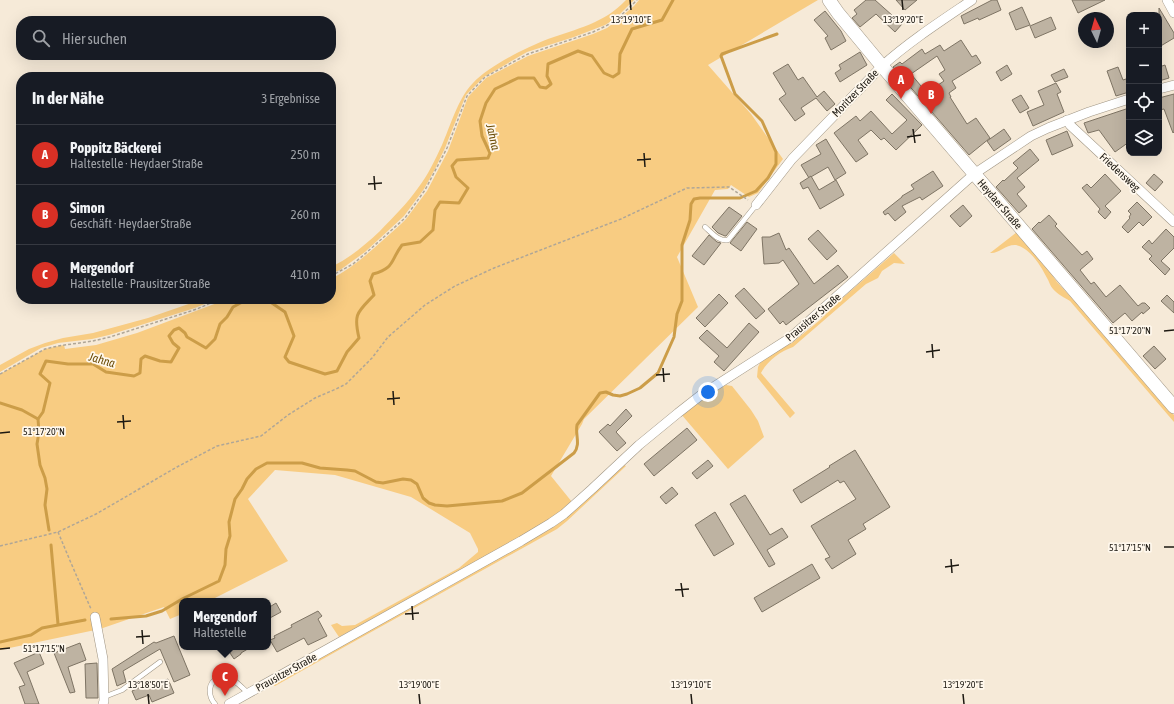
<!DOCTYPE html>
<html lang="de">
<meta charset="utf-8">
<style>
:root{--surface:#171b24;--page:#20242c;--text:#f1f3f6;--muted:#9ea1a6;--line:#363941;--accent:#d93025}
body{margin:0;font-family:"Asap Condensed",sans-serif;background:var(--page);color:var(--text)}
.controls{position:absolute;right:12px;top:12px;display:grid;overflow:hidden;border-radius:8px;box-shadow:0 4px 16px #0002}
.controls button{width:36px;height:36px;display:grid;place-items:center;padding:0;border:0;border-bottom:1px solid var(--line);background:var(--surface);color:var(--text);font:20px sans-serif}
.compass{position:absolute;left:1078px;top:12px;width:36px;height:36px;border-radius:50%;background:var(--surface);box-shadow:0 4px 16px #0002;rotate:355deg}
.you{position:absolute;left:708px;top:392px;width:14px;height:14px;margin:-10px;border:3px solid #fff;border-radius:50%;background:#1a73e8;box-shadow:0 0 0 6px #1a73e833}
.badge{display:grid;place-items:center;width:26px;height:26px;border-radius:50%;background:var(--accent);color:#fff;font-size:13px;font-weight:700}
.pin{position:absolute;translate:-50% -33px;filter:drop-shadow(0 1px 2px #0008)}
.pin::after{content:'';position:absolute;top:21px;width:14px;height:12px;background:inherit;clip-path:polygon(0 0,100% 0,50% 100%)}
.popup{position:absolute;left:179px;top:598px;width:92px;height:52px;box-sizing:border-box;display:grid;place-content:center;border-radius:8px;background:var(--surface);filter:drop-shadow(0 1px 3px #0005);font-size:13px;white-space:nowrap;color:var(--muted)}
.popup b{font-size:15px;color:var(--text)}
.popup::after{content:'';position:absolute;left:50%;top:100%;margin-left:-8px;border:8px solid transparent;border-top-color:var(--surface)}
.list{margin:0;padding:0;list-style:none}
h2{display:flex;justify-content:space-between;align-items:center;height:52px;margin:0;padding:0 16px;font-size:17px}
h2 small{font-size:13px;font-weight:400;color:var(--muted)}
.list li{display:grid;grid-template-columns:26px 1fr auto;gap:12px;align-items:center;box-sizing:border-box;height:60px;padding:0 16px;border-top:1px solid var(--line)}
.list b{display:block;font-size:15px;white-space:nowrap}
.list p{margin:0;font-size:13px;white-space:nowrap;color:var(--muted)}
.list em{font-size:13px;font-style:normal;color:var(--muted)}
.icon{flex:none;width:22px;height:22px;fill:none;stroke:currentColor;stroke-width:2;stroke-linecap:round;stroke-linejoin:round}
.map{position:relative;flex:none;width:1174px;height:704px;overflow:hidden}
.search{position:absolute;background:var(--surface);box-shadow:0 4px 16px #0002;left:16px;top:16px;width:320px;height:44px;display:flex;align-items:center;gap:10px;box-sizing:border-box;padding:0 14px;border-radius:16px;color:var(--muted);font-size:15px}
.panel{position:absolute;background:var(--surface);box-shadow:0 4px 16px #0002;left:16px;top:72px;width:320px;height:232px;border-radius:16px}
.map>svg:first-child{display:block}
.green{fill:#f8cc82}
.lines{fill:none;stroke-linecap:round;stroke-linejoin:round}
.stream{stroke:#cc9d48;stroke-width:3}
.building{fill:#beb3a2;stroke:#7e7464;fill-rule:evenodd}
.service-casing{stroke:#a09685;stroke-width:5.5}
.minor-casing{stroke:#a09685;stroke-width:10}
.secondary-casing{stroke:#a09685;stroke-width:14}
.path{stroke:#afa697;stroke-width:1.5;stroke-dasharray:3 2;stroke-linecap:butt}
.service{stroke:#fff;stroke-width:4.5}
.minor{stroke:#fff;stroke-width:9}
.secondary{stroke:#fff;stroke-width:13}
.ticks{fill:none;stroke:#1d1912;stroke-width:1.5}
.labels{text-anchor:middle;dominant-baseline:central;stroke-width:3.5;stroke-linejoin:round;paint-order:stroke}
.street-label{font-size:11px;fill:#1d1912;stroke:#fff8ed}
.water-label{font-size:12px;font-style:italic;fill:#6a4a04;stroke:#fff8ed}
.ticks-label{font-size:10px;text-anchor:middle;fill:#1d1912;stroke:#fff8ed;stroke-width:3.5;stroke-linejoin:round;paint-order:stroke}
</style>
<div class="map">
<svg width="1174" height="704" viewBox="0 0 1174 704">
<rect width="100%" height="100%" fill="#f6ead8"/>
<g class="green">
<path d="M626,0H634L615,19L605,25L574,37L527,52L484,77L466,95L445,148L435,169L424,189L404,216L365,252L340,270L331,274V267C350,258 365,245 380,231C393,217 407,204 418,188C428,175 435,160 442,145C450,127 458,98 473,83C489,66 525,48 548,39C576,29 605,23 626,0Z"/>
<path d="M639,0H818L708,65L751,114L783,159L758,193L749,197L731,185L728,189L715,190L677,257L698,307L584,419L582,424L551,476L572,502L549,521L339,637L331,625L337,623L342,626L355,625L459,568L478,552V549L470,533L411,497L335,475L275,470L248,499L288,561L209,601H182V614L170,619L164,607L100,629L0,650V374L45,349L64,345L65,349L96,345L137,333L217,303L225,299H331V279C358,265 378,244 401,224L406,219L427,191L448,151L468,97L486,78L528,56L593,34L607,28L616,21L634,6Z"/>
<path d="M1017,232L1043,262L1057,282L1108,337L1122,357L1174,415V422L1070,301C1065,298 1057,294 1053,289C1050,286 1049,281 1047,278C1041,266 1030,248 1016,245C1006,244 999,254 990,253Z"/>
<path d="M894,253L905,264L894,263L882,271L878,278L866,284L793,347C781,351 767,361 761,373L795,413L790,418L757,377L758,367L760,363L778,350L792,343L820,320L838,302Z"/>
<path d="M203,299H217L195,308L109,335L92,339L58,343L41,348L0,372V365L29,349L45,343L63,338L93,333L148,318Z"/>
<path d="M726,385L732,386L751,410L758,421L764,437L728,469L681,414L702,398Z"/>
<path d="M624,465L626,466L567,521L557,529L346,646L275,686L273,685L344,644L438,593L555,526L566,518Z"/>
</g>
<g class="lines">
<g class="stream">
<path d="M266,299L285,312L294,336L285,357L289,362L325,374L337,371L347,352L359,338C353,313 358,312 374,295L370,281L373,274C395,268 390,261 402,245L420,242L433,230L435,210L440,202L459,203L468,188L456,177L452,166L457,160L488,158L490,153L482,136L480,121L486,103L495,89L518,78H534L540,87L546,88L551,84L547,76L548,64L578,51L592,56L604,73L613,77L619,73L620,54L632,29L662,20L673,0"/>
<path d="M0,403L22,410L38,419L43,412L50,383L40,374L46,361L68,364H93L106,372L134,376L140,373L141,359L145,356L160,361L171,362L179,348L173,343L169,336L174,330L179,328L185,333L187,337L206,348L215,339L220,324L227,317L233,307L248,299"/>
<path d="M38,419L39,432L37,444L40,465L45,478L47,489L45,505L49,530"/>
<path d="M51,545L58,624"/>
<path d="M111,619L146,616L162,611L182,599L219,581L225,565L226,549L230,536L229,522L235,499L242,489L247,479L256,469L267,463H302L320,468L347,470L355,471L376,482L383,483L403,479L411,480L417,484L423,498L429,503L435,505L447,506L502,501L522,493L574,453C581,444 575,435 577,425L600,393L606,392L613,395L620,396L627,394L640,388L658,373L674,337L677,314L682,301V245L690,220L691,204L694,199L700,198H740L756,191L768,178L776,164V152L762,121L735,94L721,56L722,54L777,34"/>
<path d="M0,642L31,635L42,628L85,620"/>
</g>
</g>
<g class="building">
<path d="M866,0H875L902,24L895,32L876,14L860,27L852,18L857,14L854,10Z"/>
<path d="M896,0H917L905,10Z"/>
<path d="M992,0H997L1001,10L979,20L978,18L964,24L961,16Z"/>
<path d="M1072,0H1105L1078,13Z"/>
<path d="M1022,7L1030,25L1016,30L1009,13Z"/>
<path d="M1159,8L1174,33V38L1159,47Z"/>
<path d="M825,11L841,31L846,41L831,50L825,38L828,36L814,20Z"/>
<path d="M1051,17L1056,29L1035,38L1030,26Z"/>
<path d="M961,40L972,57L976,55L981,63L952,81L956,88L949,93L951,97H950L967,124L976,118L990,138L969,155L893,67L900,62L902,64L922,49L925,54L940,45L944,51ZM937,56L945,70L939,74L944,81L932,89L931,88L926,92L911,74Z"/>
<path d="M860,52L867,65L840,82L835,73L841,69L839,65Z"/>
<path d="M788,64L798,80L803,77L817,97L824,91L835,104L827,111L816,98L801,108L805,114L795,121L779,99L786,94L773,73Z"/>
<path d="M1007,65L1012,74L1001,81L996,72Z"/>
<path d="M1165,65L1169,78L1159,81V67Z"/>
<path d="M1118,67L1123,80L1129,78V92L1116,96L1107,71Z"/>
<path d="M1064,69L1068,77L1055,82L1051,75Z"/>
<path d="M1056,83L1061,92L1057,94L1064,112L1033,126L1027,112L1044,105L1038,91Z"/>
<path d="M892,94L922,125L896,150L884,138L881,140L871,130L858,140L868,154L856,162L834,133L856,116L860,121L871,111L892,134L907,120L886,100Z"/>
<path d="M1174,94V132L1173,133L1164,109L1159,110V98Z"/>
<path d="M1021,95L1029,108L1020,113L1012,100Z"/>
<path d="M1129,108V142L1115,152L1099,130L1088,133L1084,123Z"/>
<path d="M1004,129L1011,139L994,151L987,141Z"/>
<path d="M1067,131L1073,146L1052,155L1046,140Z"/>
<path d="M826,139L846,173L835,180L828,167L809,178L801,165L821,154L816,145Z"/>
<path d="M1030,149L1039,160L1017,178L1025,187L1017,194L1027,206L1019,213L996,187L1003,180L1004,181L1018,168L1013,163Z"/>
<path d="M933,171L943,186L922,200L920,197L902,206L906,212L895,221L888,213L885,215L883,212L902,197V196L914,189L911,185Z"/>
<path d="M1105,174L1121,191L1105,206L1111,212L1105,219L1098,212L1100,209L1082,188L1087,184L1091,188Z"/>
<path d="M1154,174L1163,182L1155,191L1146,183Z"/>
<path d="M811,176L819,190L836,180L844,195L820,209L808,187L803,189L800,183Z"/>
<path d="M1137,202L1152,217L1143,226L1139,222L1128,233L1122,227L1130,218L1129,217L1131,214L1128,211Z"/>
<path d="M963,205L972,216L960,227L950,216Z"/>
<path d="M729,207L742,216L726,236H725L718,233L712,227Z"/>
<path d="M1049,215L1057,224L1055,226L1082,255L1087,251L1093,259L1080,270L1091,284L1094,282L1106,297L1120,285L1138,306L1142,303H1145L1150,308L1143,314L1142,312L1132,321L1125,313L1113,323L1032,229L1039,222L1040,223Z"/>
<path d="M747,222L757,229L741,251L730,243Z"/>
<path d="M1166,229L1174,237V248L1161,261L1170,269L1165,275L1149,259L1152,256L1142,247L1149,240L1152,244Z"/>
<path d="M818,230L837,251L827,260L808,239Z"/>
<path d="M779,233L786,250L789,248L814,284L838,265L848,277L786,325L783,321L780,324L768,309L799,284L783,260L779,263L764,264L762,237H770Z"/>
<path d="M709,235L717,242L721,243L704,265L692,256Z"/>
<path d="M744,288L765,311L756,319L735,296Z"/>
<path d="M719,294L728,303L705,327L696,318Z"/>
<path d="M1167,295L1174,302V313L1161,301Z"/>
<path d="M749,323L759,332L724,371L714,362L719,356L699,338L707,330L727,348Z"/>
<path d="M1154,346L1166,359L1155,369L1143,356Z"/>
<path d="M626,409L632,416L616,432L626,443L617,451L599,432L608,424L610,426Z"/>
<path d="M687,428L697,440L654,476L644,464Z"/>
<path d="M855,450L890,507L863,524L866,529L848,540L856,554L832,569L825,559L830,557L811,526L856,499L844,481L840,483L838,480L801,503L793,490L830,467L829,466Z"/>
<path d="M708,460L713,466L697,479L692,473Z"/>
<path d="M672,487L678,494L666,504L660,497Z"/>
<path d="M745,495L770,535L782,528L788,537L767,550L775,564L769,567L730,504Z"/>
<path d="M715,512L734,544L714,556L695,525Z"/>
<path d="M812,564L820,578L762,612L754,598Z"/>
<path d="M276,603L281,612L268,619V608Z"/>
<path d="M318,611L322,616L318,619L327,636L308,645L304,638L277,652L270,640L275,638L274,636L292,627L291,625Z"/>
<path d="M174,636L190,675L174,682L160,649L123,671L126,682L117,686L112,669L154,642L156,643Z"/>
<path d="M80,643L86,660L68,667L75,692L70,693L54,653Z"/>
<path d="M232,647H251L241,653V654L234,659L228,650Z"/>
<path d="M39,652L44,664L27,672L39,704H25L19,687L25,685L14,663Z"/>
<path d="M97,663L98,698H86L85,664Z"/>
<path d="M168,679L174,693L152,702L149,695L136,700L132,691L145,685L146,689Z"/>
</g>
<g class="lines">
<g class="service-casing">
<g id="service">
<path d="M705,227C712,233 719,242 728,240L756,205"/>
<path d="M104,697L122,690L160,662"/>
<path d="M215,704C208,696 207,682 219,678C221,677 223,676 225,677C234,678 241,687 248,693"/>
</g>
</g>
<g class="minor-casing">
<g id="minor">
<path d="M1167,0L1174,13"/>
<path d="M1159,89L1174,85"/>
<path d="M1067,120L1070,125L1174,222"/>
<path d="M756,205L792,159L882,66C910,41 941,21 972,0"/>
<path d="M95,617L103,659L104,701L103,704"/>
<path d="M229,704L521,541L551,523L564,514L592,489L639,445L678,413L701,395L790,338L974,174L1031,136L1048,128L1089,112L1129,99"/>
</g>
</g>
<g class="secondary-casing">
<path id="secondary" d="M829,0L838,13L882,66L1174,407"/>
</g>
<g class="path">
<path d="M331,276L353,264L366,253L405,218L425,190L447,148L467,96L485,77L528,54L593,32L606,26L616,20L632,5L637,0"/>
<path d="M0,374L45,349L58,346L93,341L110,337L197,309L220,299"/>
<path d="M58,532L71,563L91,609"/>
<path d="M0,546L58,532L96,514L177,467L217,446L261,436L288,415L315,398L336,389L346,384L372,358L388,337L425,305L455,286L494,268L621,219L687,188L729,187L748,200"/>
</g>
<use href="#service" class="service"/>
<use href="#minor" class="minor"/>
<use href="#secondary" class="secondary"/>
</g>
<path class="ticks" d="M630,0L631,10M902,0L903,10M913,129L915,143M907,137L921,135M644,153L645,167M637,160L651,159M374,176L375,190M368,184L382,183M1164,331L1174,330M932,344L933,358M926,352L940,350M663,368L664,382M656,375L670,374M393,391L394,405M387,399L400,398M123,415L124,429M117,422L131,421M0,433L10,432M1164,547H1174M951,559L952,573M945,567L959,565M681,583L683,597M675,590L689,589M412,606L413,620M405,614L419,613M142,630L143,644M136,637L150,636M0,649L10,648M148,694L149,704M419,694L420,704M691,694L692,704M963,694L964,704"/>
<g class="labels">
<g class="street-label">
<text transform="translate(855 93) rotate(-46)">Moritzer Straße</text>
<text transform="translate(1120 172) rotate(43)">Friedensweg</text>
<text transform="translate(1000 204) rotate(49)">Heydaer Straße</text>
<text transform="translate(813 317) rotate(-40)">Prausitzer Straße</text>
<text transform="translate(286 672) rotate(-29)">Prausitzer Straße</text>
</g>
<g class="water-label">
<text transform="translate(493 137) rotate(77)">Jahna</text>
<text transform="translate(102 360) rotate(16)">Jahna</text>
</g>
</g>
<g class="ticks-label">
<text x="631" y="23">13°19'10"E</text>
<text x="903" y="23">13°19'20"E</text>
<text x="1130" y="334">51°17'20"N</text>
<text x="44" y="435">51°17'20"N</text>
<text x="1130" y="551">51°17'15"N</text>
<text x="44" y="652">51°17'15"N</text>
<text x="148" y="688">13°18'50"E</text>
<text x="419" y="688">13°19'00"E</text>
<text x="691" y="688">13°19'10"E</text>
<text x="963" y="688">13°19'20"E</text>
</g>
</svg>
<div class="controls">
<button>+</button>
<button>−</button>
<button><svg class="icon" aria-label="locate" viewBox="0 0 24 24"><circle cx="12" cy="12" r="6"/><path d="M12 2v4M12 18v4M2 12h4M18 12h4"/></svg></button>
<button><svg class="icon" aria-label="layers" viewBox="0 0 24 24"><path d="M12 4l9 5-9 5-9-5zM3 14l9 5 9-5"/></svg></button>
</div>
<svg class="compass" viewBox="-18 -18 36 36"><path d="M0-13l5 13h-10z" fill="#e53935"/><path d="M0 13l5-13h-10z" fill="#9ea1a6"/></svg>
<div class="you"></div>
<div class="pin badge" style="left:901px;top:99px">A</div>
<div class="pin badge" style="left:931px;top:114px">B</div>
<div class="pin badge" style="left:225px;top:696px">C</div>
<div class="popup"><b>Mergendorf</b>Haltestelle</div>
<div class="search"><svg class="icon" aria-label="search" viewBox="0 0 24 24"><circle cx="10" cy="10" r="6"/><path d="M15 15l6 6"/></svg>Hier suchen</div>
<section class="panel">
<h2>In der Nähe<small>3 Ergebnisse</small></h2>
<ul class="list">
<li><span class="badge">A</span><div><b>Poppitz Bäckerei</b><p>Haltestelle · Heydaer Straße</p></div><em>250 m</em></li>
<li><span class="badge">B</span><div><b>Simon</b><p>Geschäft · Heydaer Straße</p></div><em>260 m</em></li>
<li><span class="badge">C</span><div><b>Mergendorf</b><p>Haltestelle · Prausitzer Straße</p></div><em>410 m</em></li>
</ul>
</section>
</div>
